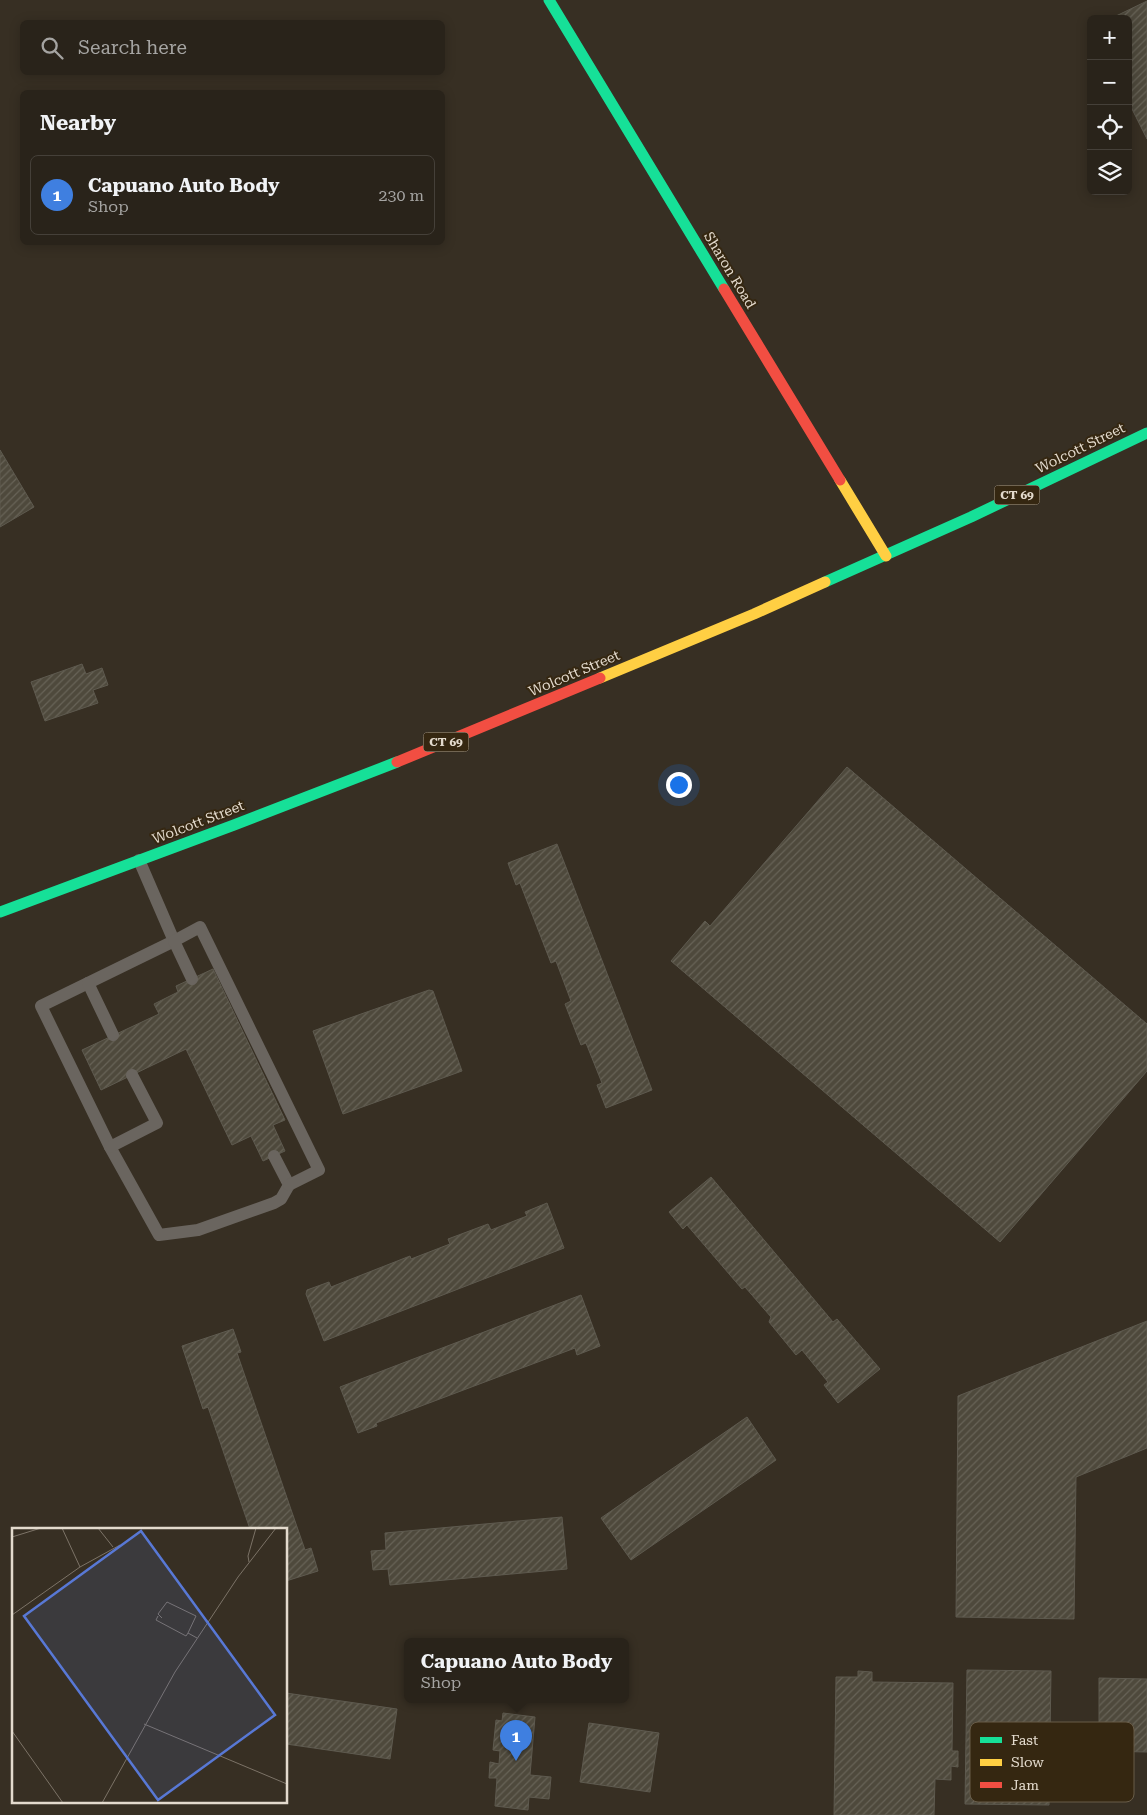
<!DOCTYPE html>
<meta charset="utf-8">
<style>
:root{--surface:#29231a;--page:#312b23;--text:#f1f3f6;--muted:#a5a4a2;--line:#454039;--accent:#a79e92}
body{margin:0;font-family:"Roboto Serif",serif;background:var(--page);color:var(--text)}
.controls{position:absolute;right:15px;top:15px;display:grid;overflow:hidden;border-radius:8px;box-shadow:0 2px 12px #0003}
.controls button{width:45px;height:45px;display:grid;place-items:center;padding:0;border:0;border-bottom:1px solid var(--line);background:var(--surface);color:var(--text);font:25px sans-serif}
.you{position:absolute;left:678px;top:784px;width:18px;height:18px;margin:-12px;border:4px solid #fff;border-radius:50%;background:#1a73e8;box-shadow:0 0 0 8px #1a73e833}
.badge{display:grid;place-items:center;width:32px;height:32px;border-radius:50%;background:var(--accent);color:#fff;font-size:16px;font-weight:700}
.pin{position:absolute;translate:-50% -41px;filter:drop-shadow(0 1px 2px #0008)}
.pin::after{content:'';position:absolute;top:26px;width:18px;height:15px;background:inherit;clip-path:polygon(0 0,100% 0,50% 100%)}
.popup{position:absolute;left:404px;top:1638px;width:225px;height:65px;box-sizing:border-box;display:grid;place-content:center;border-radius:8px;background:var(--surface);filter:drop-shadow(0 1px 4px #0005);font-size:16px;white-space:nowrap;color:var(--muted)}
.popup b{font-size:19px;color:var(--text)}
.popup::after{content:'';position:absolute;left:50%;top:100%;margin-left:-10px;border:10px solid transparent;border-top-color:var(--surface)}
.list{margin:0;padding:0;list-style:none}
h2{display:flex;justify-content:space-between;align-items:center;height:65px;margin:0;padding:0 20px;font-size:21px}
h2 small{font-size:16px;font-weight:400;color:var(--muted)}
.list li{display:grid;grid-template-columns:32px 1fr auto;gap:15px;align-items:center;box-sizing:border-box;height:80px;margin:0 10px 10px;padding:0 10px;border:1px solid var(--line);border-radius:8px}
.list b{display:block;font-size:19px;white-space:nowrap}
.list p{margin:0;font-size:16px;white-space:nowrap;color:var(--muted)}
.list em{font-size:16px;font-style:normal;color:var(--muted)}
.icon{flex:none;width:28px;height:28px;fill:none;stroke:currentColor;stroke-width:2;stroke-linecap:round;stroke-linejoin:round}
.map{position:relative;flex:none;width:1147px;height:1815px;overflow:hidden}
.search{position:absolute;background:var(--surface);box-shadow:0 2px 12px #0003;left:20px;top:20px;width:425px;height:55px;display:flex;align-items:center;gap:12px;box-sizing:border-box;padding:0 18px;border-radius:8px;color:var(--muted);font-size:19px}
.panel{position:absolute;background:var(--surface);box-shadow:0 2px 12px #0003;left:20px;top:90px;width:425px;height:155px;border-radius:8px}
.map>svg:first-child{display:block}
.building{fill:url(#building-hatch);stroke:#5e5a4f}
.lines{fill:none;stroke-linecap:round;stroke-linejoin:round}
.lane{stroke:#6a655f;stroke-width:12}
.fast{stroke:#16e098;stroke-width:11}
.slow{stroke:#ffcf43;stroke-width:11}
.jam{stroke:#f24e42;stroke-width:11}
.labels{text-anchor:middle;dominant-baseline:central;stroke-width:4;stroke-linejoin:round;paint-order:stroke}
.shield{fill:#352711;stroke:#afa495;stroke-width:1}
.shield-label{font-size:12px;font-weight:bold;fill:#e3dacd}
.street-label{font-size:14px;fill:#e3dacd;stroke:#352711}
.inset-road{fill:none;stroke:#7c7367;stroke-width:1}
.view{fill:#5878d5;fill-opacity:0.15;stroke:#5878d5;stroke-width:2.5}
.inset-edge{fill:none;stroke:#e3dacd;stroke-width:2.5}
.key{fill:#352711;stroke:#695d49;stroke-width:1}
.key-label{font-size:14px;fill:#e3dacd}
</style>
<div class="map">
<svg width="1147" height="1815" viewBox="0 0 1147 1815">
<defs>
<pattern id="building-hatch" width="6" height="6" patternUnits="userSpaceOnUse" patternTransform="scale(1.25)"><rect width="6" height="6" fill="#4e493c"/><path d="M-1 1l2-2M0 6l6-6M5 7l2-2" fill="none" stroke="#676357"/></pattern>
</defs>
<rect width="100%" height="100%" fill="#372f23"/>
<g class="building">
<path d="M1147,1V139L1128,101V19H1117L1116,16Z"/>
<path d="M0,450L34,507L0,527Z"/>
<path d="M82,664L86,674L102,668L108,685L93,690L98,703L45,721L31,682Z"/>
<path d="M847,767L1147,1024V1071L1000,1242L671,961L705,921L710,926Z"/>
<path d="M557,844L652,1090L606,1108L597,1085L602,1083L586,1043L581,1045L565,1004L571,1001L556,961L551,963L520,883L516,885L508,863Z"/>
<path d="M213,969L285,1120L273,1125L285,1151L263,1161L251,1136L232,1145L186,1049L101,1090L82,1050L159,1014L154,1004L178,992L176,986Z"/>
<path d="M429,990L433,991L462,1071L343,1114L313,1031Z"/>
<path d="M711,1177L833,1322L837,1319L880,1369L838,1403L824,1385L828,1382L802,1350L796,1355L769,1322L771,1317L745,1287L742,1289L687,1225L683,1229L669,1212Z"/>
<path d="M547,1203L564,1248L324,1341L306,1294L307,1290L329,1282L331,1287L410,1256L411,1259L450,1244L448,1239L488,1224L491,1230L527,1216L525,1212Z"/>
<path d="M581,1295L600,1346L577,1355L575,1348L376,1423L377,1426L358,1433L340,1387Z"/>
<path d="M1147,1321V1448L1076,1477L1074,1619L956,1617L958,1396Z"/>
<path d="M233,1329L241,1352L237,1353L305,1550L311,1548L318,1571L286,1581V1529H250L208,1407L203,1409L182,1346Z"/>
<path d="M747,1417L776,1460L631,1560L601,1518Z"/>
<path d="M562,1517L567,1569L390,1585L388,1569L373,1570L371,1551L386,1550L385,1533Z"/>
<path d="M967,1670L1051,1671L1049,1805L965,1804Z"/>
<path d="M858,1671L872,1672V1682L953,1683L952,1751H958V1767L951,1766V1780L935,1779L934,1815H834L836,1677H858Z"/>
<path d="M1099,1678L1147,1679V1752L1099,1751Z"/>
<path d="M286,1693L397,1709L390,1759L286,1744Z"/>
<path d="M503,1713L535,1717L530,1775L551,1777L549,1799L529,1797L528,1810L495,1806L497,1778H489L490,1762L499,1764L500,1751L493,1750L496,1720L502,1721Z"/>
<path d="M589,1723L659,1733L650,1792L580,1782Z"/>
</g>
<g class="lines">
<g class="lane">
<path d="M139,860L174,941L41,1006L110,1147L159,1235L198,1230L274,1203L281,1199L289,1185L274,1156"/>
<path d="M192,979L174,941L200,927L319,1170L289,1185"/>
<path d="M88,983L113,1035"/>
<path d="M110,1147L157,1123L132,1075"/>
</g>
<g class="fast">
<path d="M549,0L724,289"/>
<path d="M825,582L971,517L1147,433"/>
<path d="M0,912L234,825L397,762"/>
</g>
<g class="slow">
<path d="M840,480L886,556"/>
<path d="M600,678L754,614L825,582"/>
</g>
<g class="jam">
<path d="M724,289L840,480"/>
<path d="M397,762L600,678"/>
</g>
</g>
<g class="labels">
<g class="shield">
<rect x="994.5" y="485.5" width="45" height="19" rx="4"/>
<rect x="423.5" y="732.5" width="45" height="19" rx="4"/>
</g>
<g class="shield-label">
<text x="1017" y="495">CT 69</text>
<text x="446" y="742">CT 69</text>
</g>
<g class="street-label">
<text transform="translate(730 270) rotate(59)">Sharon Road</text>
<text transform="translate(1080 448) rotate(-26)">Wolcott Street</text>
<text transform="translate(574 673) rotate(-23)">Wolcott Street</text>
<text transform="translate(198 822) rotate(-21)">Wolcott Street</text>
</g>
</g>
<g transform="translate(12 1528)">
<rect width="275" height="275" fill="#372f23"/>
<path class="inset-road" d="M50,0L68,39M86,0L101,19M0,9L29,0M237,34L236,28L244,0M0,87L68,39L108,17M146,88L144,92L174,108L176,105M150,90L146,86L155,74L184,88L176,105L185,110M132,196L275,256M0,203L51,275M90,275L163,144L226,49L264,0"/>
<path class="view" d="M129,3L263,187L146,272L12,88Z"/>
<rect width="275" height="275" class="inset-edge"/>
</g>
<rect x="970" y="1722" width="164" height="80" rx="8" class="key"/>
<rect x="980" y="1737" width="22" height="6" fill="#16e098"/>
<rect x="980" y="1759" width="22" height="7" fill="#ffcf43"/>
<rect x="980" y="1782" width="22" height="6" fill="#f24e42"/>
<g class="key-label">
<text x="1011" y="1745">Fast</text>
<text x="1011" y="1767">Slow</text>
<text x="1011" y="1790">Jam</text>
</g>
</svg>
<div class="controls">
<button>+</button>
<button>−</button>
<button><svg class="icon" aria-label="locate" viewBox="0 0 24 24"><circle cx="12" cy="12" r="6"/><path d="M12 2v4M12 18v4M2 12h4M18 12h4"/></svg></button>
<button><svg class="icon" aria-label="layers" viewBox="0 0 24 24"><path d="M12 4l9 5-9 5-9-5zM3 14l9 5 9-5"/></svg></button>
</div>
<div class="you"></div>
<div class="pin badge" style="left:516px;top:1761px;background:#3f7fe0">1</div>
<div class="popup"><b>Capuano Auto Body</b>Shop</div>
<div class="search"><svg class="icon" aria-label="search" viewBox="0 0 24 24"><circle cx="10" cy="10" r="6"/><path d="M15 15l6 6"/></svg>Search here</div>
<section class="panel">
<h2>Nearby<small></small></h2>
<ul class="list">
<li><span class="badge" style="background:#3f7fe0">1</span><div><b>Capuano Auto Body</b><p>Shop</p></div><em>230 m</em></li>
</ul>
</section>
</div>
